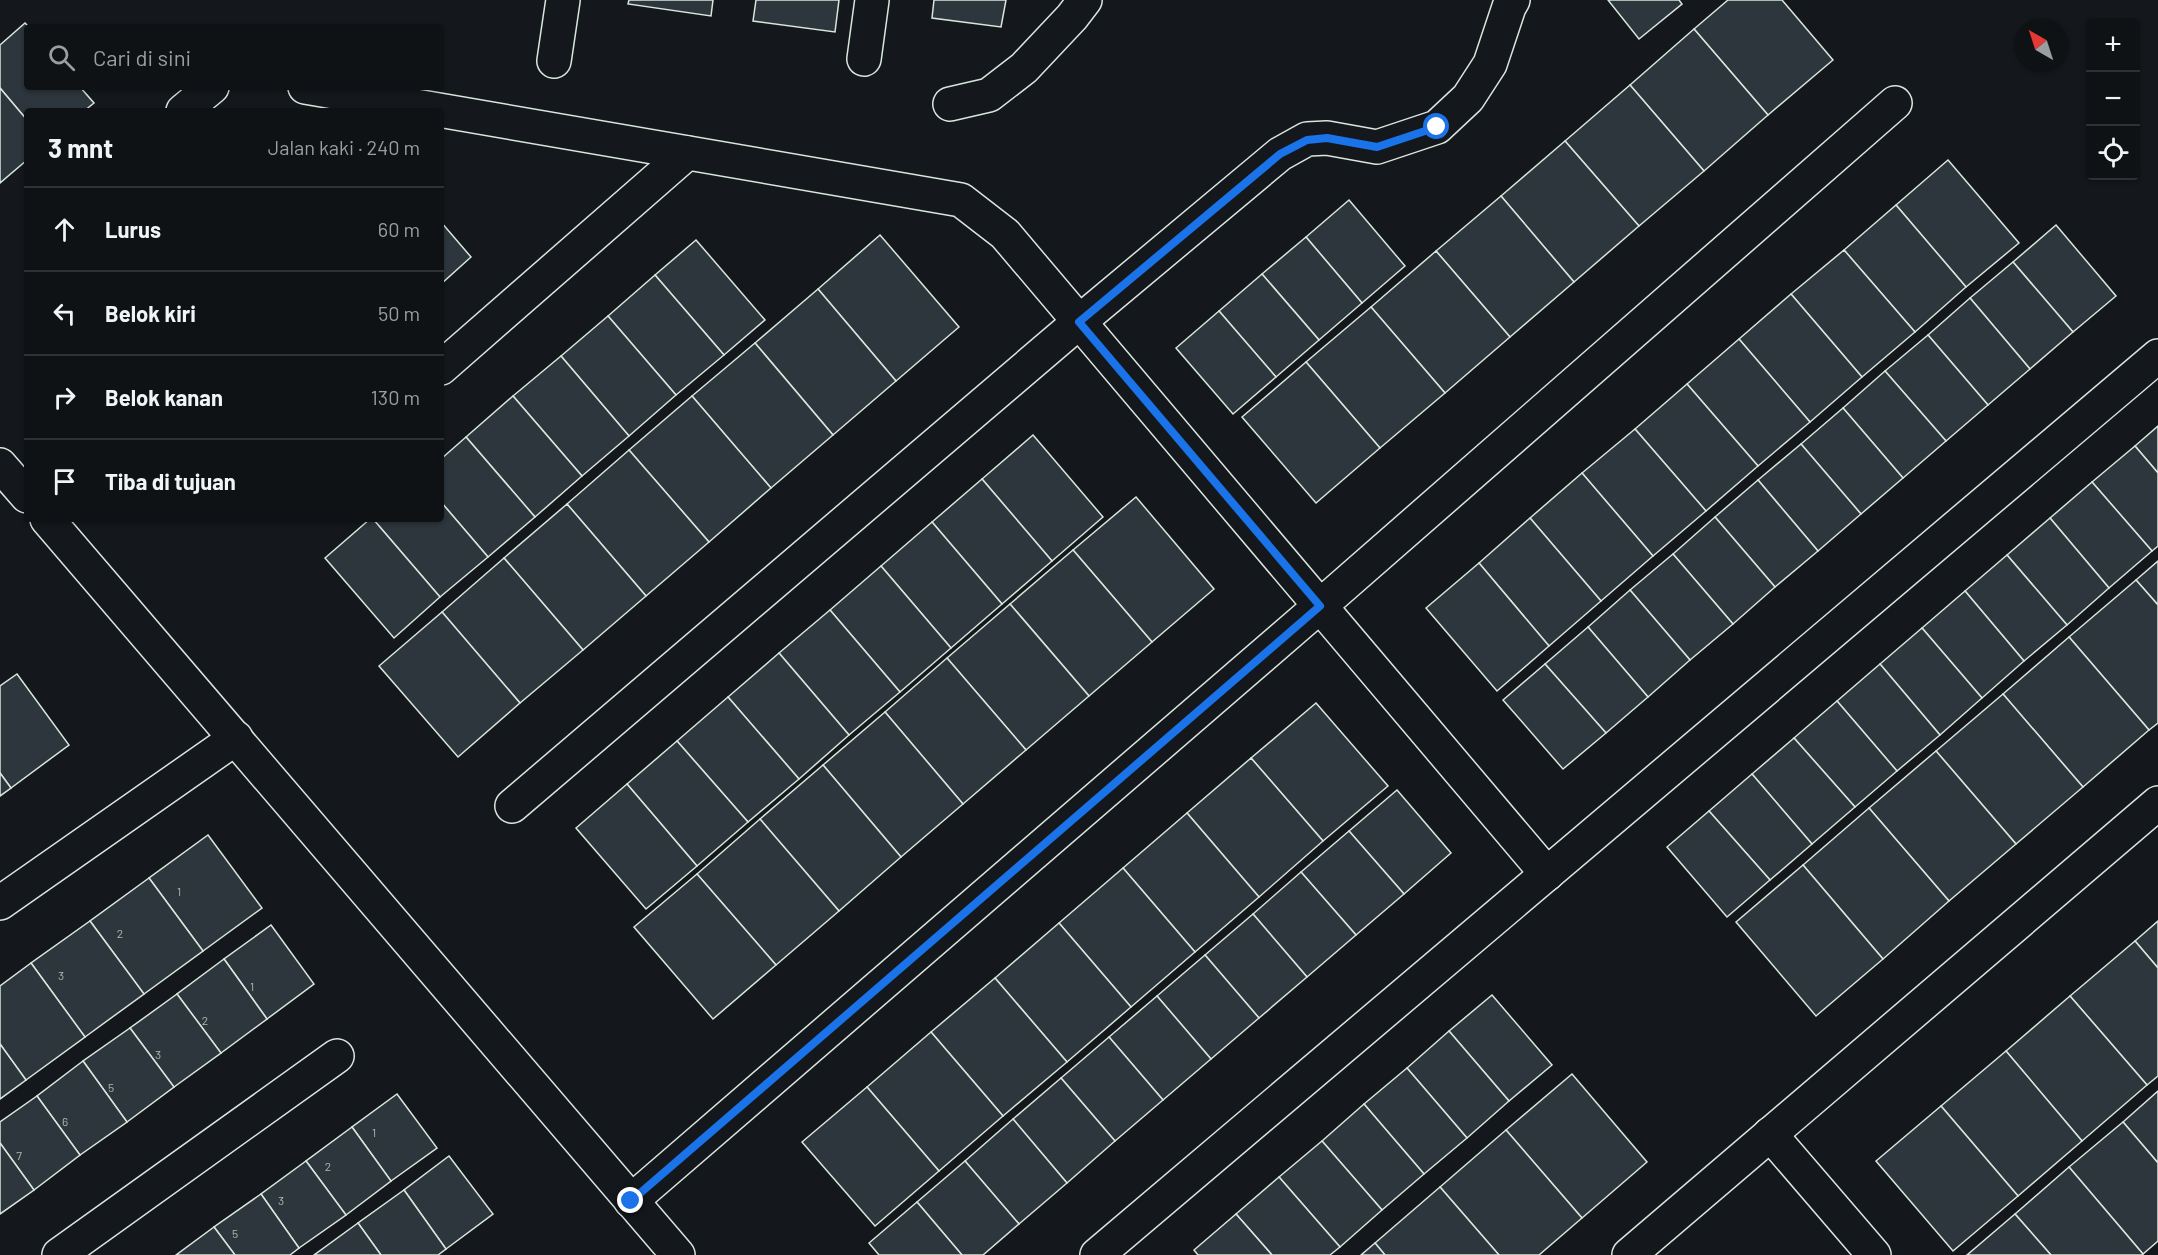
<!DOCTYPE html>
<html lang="id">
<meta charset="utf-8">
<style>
:root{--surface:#0f1215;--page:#1d2022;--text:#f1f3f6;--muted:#9b9ea0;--line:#2f3234}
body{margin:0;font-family:Barlow,sans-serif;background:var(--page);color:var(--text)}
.controls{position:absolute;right:18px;top:18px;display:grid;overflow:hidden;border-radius:6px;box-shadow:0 2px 4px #0004}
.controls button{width:54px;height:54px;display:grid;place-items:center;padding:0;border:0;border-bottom:2px solid var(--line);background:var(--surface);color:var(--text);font:30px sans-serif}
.compass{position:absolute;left:2014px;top:18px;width:54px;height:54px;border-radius:50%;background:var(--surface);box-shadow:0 2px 4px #0004;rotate:321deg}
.stop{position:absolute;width:18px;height:18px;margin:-14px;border:4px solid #1a73e8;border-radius:50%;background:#fff}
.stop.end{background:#1a73e8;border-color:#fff;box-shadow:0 2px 6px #0008}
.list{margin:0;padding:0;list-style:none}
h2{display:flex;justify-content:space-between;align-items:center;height:78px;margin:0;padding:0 24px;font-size:26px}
h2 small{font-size:20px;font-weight:400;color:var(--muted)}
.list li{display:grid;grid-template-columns:39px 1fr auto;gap:18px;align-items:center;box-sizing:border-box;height:84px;padding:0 24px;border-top:2px solid var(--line)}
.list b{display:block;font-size:22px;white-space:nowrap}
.list em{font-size:20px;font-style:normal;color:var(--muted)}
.icon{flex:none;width:33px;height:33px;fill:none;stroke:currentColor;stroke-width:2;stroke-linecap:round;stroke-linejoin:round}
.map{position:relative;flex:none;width:2158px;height:1255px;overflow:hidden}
.search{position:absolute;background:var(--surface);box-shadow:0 2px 4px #0004;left:24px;top:24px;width:420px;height:66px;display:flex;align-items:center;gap:15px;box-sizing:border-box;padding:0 21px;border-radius:6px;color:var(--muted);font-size:22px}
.panel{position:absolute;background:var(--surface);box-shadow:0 2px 4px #0004;left:24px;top:108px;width:420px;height:414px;border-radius:6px}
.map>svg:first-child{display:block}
.building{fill:#2c363c;stroke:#d8e6dc;stroke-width:1.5}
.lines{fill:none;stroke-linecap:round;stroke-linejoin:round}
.minor-casing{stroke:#d8e6dc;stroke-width:36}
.minor{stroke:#14181c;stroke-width:33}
.route{stroke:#1a73e8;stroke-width:8}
.labels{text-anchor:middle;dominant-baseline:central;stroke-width:4.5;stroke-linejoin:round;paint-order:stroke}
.number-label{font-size:12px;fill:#adbab4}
</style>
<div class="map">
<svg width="2158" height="1255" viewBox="0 0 2158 1255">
<rect width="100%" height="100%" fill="#14181c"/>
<g class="building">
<path d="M629,0H713L711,16L628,4Z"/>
<path d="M756,0H839L835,32L753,21Z"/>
<path d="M934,0H1006L1001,27L932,18Z"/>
<path d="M1608,0H1679L1682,4L1639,39Z"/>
<path d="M1728,0H1782L1833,60L1768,115L1694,29Z"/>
<path d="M25,23L29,27H27V87H80L94,103L84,111H27V120L0,88V45Z"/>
<path d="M1694,29L1768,115L1704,171L1630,85Z"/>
<path d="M1630,85L1704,171L1639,226L1565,141Z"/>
<path d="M0,88L27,120V160L0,183Z"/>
<path d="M1565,141L1639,226L1574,282L1501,196Z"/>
<path d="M1948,160L2019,243L1966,287L1896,205Z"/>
<path d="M1501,196L1574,282L1510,337L1436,251Z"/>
<path d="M1349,200L1405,266L1362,303L1306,237Z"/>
<path d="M1896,205L1966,287L1915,332L1844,250Z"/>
<path d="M441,222L471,257L441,284Z"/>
<path d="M2056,225L2116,296L2073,332L2013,262Z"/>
<path d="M880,235L959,327L896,381L818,289Z"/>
<path d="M1306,237L1362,303L1319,340L1262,274Z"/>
<path d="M696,240L765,320L724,355L655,275Z"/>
<path d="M1844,250L1915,332L1862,377L1791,294Z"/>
<path d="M1436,251L1510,337L1445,393L1371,307Z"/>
<path d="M2013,262L2073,332L2030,369L1970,298Z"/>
<path d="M1262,274L1319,340L1276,377L1219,311Z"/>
<path d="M655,275L724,355L676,395L608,316Z"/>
<path d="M818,289L896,381L833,435L755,343Z"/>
<path d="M1791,294L1862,377L1810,422L1739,339Z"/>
<path d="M1970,298L2030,369L1988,405L1928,335Z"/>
<path d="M1371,307L1445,393L1380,448L1306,362Z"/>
<path d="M1219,311L1276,377L1233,414L1176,348Z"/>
<path d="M608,316L676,395L629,436L561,356Z"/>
<path d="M1928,335L1988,405L1946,441L1885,371Z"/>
<path d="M1739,339L1810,422L1758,466L1687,384Z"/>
<path d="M755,343L833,435L771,488L692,396Z"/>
<path d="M561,356L629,436L582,476L513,396Z"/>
<path d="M1306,362L1380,448L1316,503L1242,417Z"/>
<path d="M1885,371L1946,441L1903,478L1843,408Z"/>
<path d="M1687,384L1758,466L1706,511L1635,429Z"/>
<path d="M513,396L582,476L535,517L466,437Z"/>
<path d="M692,396L771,488L709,542L629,450Z"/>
<path d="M1843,408L1903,478L1861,514L1801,444Z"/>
<path d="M2158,426V473L2135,446Z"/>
<path d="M1635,429L1706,511L1653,556L1582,473Z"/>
<path d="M1033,435L1103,517L1052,561L982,479Z"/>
<path d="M466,437L535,517L488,557L441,502V459Z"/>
<path d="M1801,444L1861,514L1818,551L1758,480Z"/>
<path d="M2135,446L2158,473V546L2152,551L2092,482Z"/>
<path d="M629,450L709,542L646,596L567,504Z"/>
<path d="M1582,473L1653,556L1601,601L1530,518Z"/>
<path d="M982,479L1052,561L1002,604L932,522Z"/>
<path d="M1758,480L1818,551L1775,587L1715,517Z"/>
<path d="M2092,482L2152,551L2109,588L2050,518Z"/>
<path d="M1136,497L1214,589L1152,642L1073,550Z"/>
<path d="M441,502L488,557L440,597L373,519H441Z"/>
<path d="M567,504L646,596L583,650L504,558Z"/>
<path d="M1715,517L1775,587L1733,624L1673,554Z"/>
<path d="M1530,518L1601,601L1549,646L1479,563Z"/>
<path d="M2050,518L2109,588L2067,625L2007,555Z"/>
<path d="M370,519H373L440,597L394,638L325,558Z"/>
<path d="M932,522L1002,604L951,648L881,566Z"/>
<path d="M1073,550L1152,642L1089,696L1010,604Z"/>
<path d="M1673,554L1733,624L1690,660L1630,590Z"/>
<path d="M2007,555L2067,625L2024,661L1965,591Z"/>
<path d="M504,558L583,650L520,703L442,612Z"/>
<path d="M2158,561V605L2136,580Z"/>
<path d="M1479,563L1549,646L1497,691L1426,608Z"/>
<path d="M881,566L951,648L900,692L830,610Z"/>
<path d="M2136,580L2158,605V723L2149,730L2069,637Z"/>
<path d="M1630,590L1690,660L1648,697L1588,627Z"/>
<path d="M1965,591L2024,661L1982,698L1922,628Z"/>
<path d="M1010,604L1089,696L1026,750L947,658Z"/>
<path d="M830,610L900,692L849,735L779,653Z"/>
<path d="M442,612L520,703L458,757L379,666Z"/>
<path d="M1588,627L1648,697L1606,733L1545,664Z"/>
<path d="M1922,628L1982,698L1940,735L1880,664Z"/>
<path d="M2069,637L2149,730L2083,787L2003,694Z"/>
<path d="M779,653L849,735L799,779L728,697Z"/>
<path d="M947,658L1026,750L963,804L885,712Z"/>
<path d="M1545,664L1606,733L1563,769L1503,700Z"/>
<path d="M1880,664L1940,735L1897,771L1837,701Z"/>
<path d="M17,674L69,745L11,788L0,773V686Z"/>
<path d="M2003,694L2083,787L2016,844L1936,751Z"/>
<path d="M728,697L799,779L748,822L677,741Z"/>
<path d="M1837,701L1897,771L1855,807L1794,738Z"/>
<path d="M1316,703L1388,786L1323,841L1251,758Z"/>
<path d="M885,712L963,804L901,857L823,765Z"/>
<path d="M1794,738L1855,807L1812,844L1752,774Z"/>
<path d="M677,741L748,822L697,866L627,784Z"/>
<path d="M1936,751L2016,844L1949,901L1869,808Z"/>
<path d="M1251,758L1323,841L1259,897L1187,813Z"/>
<path d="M823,765L901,857L839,911L760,819Z"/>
<path d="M0,773L11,788L0,796Z"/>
<path d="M1752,774L1812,844L1770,880L1709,811Z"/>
<path d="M627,784L697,866L646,909L576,828Z"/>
<path d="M1397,790L1451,853L1404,894L1349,831Z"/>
<path d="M1869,808L1949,901L1883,959L1803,865Z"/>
<path d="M1709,811L1770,880L1727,917L1667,847Z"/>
<path d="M1187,813L1259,897L1195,952L1123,868Z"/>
<path d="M760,819L839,911L776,965L697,874Z"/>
<path d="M1349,831L1404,894L1356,935L1301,872Z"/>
<path d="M208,835L262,908L203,951L149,878Z"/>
<path d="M1803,865L1883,959L1816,1016L1736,922Z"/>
<path d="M1123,868L1195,952L1131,1007L1059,923Z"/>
<path d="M1301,872L1356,935L1307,977L1253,914Z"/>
<path d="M697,874L776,965L713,1019L634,927Z"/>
<path d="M149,878L203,951L144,994L90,921Z"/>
<path d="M1253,914L1307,977L1259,1018L1205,955Z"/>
<path d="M90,921L144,994L85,1037L31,963Z"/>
<path d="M2158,921V968L2135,941Z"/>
<path d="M1059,923L1131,1007L1067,1062L995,978Z"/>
<path d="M271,925L314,984L267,1019L224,959Z"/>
<path d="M2135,941L2158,968V1076L2147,1085L2070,996Z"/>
<path d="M1205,955L1259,1018L1211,1059L1157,996Z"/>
<path d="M224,959L267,1019L221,1053L177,994Z"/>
<path d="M31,963L85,1037L26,1080L0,1044V986Z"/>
<path d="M995,978L1067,1062L1003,1116L931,1032Z"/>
<path d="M177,994L221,1053L174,1087L130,1028Z"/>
<path d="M1492,995L1552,1065L1509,1101L1449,1031Z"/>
<path d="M1157,996L1211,1059L1163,1100L1109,1037Z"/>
<path d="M2070,996L2147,1085L2082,1141L2006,1051Z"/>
<path d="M130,1028L174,1087L127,1122L83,1061Z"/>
<path d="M1449,1031L1509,1101L1467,1138L1407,1068Z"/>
<path d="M931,1032L1003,1116L939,1171L867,1087Z"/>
<path d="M1109,1037L1163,1100L1115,1141L1061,1078Z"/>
<path d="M0,1044L26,1080L0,1099Z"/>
<path d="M2006,1051L2082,1141L2018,1196L1941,1106Z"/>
<path d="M83,1061L127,1122L80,1155L37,1096Z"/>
<path d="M1407,1068L1467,1138L1424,1174L1364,1104Z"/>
<path d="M1572,1074L1647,1162L1582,1218L1506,1130Z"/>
<path d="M1061,1078L1115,1141L1067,1183L1013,1119Z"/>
<path d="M867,1087L939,1171L875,1226L802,1142Z"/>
<path d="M2158,1091V1163L2123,1122Z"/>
<path d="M397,1094L437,1148L391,1181L352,1127Z"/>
<path d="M37,1096L80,1155L34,1190L0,1143V1122Z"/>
<path d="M1364,1104L1424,1174L1382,1210L1322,1141Z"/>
<path d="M1941,1106L2018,1196L1953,1251L1876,1161Z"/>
<path d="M1013,1119L1067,1183L1019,1224L965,1161Z"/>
<path d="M2123,1122L2158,1163V1241L2143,1254L2069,1167Z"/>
<path d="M352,1127L391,1181L346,1215L306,1161Z"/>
<path d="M1506,1130L1582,1218L1539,1255H1499L1440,1187Z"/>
<path d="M1322,1141L1382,1210L1340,1247L1279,1177Z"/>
<path d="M0,1143L34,1190L0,1214Z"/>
<path d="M449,1156L493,1214L446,1249L404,1190Z"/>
<path d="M306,1161L346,1215L299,1248L261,1194Z"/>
<path d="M965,1161L1019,1224L983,1255H962L917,1202Z"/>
<path d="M2069,1167L2143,1254L2142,1255H2051L2015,1214Z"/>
<path d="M1279,1177L1340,1247L1330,1255H1272L1236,1214Z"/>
<path d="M1440,1187L1499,1255H1385L1375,1243Z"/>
<path d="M404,1190L446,1249L438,1255H381L358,1223Z"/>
<path d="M261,1194L299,1248L290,1255H235L214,1227Z"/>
<path d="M917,1202L962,1255H879L869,1243Z"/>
<path d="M1236,1214L1272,1255H1198L1194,1250Z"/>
<path d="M2015,1214L2051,1255H1967Z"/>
<path d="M358,1223L381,1255H314Z"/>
<path d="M214,1227L235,1255H176Z"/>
<path d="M1375,1243L1385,1255H1361Z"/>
</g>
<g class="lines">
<g class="minor-casing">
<g id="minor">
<path d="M864,59L872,0"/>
<path d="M554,61L563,0"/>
<path d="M305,87L961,200L1005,234L1547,874"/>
<path d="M950,104L989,95L1024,68L1072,17L1085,0"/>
<path d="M183,111L212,87"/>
<path d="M441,368L687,153"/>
<path d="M0,465L27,496"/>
<path d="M47,519L678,1255"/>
<path d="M512,806L1079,322L1280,154L1307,139L1327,138L1377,147L1437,127L1468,98L1490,64L1509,7L1513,0"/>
<path d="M0,903L236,738"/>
<path d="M1770,1134L1874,1255"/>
<path d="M631,1201L1320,606L1895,103"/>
<path d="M59,1255L337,1056"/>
<path d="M1097,1255L2158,356"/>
<path d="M1629,1255L2158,803"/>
</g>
</g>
<use href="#minor" class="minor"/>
</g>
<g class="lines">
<path class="route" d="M631,1201L1320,606L1079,322L1280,154L1307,140L1327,138L1377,147L1437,127"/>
</g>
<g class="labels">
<g class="number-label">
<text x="179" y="891">1</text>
<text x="120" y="933">2</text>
<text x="61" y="975">3</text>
<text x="252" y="986">1</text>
<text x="205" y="1020">2</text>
<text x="158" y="1054">3</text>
<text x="111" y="1087">5</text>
<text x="65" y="1121">6</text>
<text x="374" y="1132">1</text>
<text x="19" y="1155">7</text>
<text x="328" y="1166">2</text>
<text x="281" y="1200">3</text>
<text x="235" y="1233">5</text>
</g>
</g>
</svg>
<div class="controls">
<button>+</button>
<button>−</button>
<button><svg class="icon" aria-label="locate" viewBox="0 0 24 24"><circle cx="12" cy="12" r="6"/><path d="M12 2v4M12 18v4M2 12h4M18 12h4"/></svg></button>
</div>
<svg class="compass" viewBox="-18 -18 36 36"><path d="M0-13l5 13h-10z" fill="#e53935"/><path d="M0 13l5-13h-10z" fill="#9b9ea0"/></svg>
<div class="stop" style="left:1437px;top:127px"></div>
<div class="stop end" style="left:631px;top:1201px"></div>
<div class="search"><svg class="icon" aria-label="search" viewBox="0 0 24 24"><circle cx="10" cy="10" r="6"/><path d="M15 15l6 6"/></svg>Cari di sini</div>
<section class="panel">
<h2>3 mnt<small>Jalan kaki · 240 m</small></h2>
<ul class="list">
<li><svg class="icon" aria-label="ahead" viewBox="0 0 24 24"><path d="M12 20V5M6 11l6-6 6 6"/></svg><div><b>Lurus</b></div><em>60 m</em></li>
<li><svg class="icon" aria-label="left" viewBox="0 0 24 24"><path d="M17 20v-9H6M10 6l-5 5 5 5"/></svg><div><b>Belok kiri</b></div><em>50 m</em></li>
<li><svg class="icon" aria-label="right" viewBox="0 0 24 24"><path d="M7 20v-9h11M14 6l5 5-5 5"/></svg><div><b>Belok kanan</b></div><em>130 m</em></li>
<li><svg class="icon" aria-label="arrive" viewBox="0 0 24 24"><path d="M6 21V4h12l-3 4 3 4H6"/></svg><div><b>Tiba di tujuan</b></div></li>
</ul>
</section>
</div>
